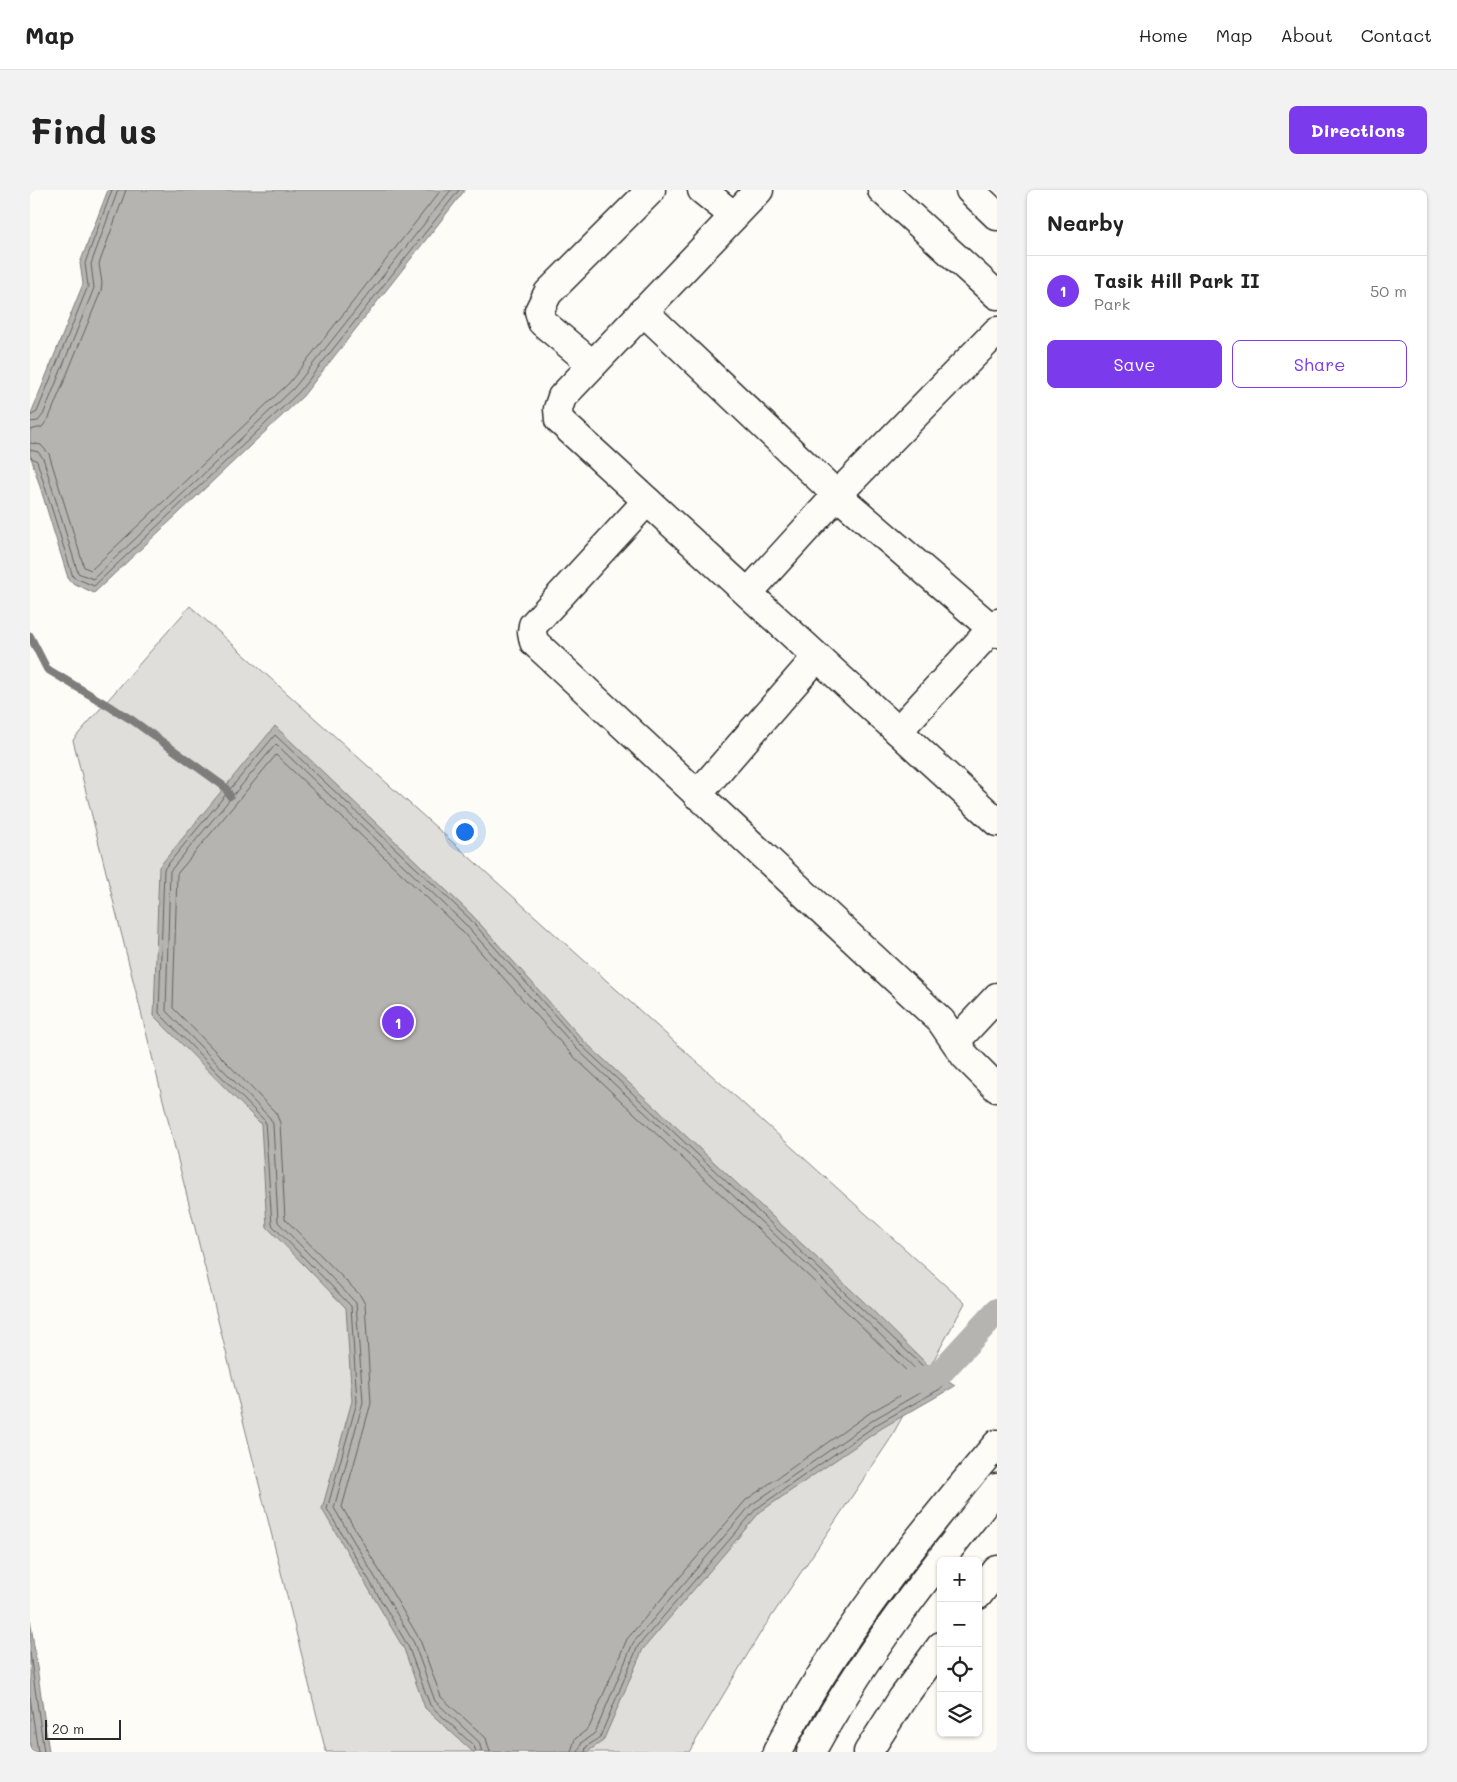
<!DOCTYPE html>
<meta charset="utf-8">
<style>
:root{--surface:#fff;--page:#f2f2f2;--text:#222;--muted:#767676;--line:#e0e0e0;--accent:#7c3aed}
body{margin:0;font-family:Mali,sans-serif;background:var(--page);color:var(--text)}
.controls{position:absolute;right:15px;bottom:15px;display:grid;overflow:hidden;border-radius:8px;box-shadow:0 1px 4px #0004}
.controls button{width:45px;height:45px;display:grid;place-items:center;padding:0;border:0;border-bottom:1px solid var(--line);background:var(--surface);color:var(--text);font:25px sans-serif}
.scale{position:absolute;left:15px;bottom:12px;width:76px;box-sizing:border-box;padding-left:5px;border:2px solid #2b2b2b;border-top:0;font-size:14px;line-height:18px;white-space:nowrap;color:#2b2b2b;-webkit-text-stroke:4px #fdfcf7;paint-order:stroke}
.you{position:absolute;left:434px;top:641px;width:18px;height:18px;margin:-12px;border:4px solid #fff;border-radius:50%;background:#1a73e8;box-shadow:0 0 0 8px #1a73e833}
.badge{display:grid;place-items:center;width:32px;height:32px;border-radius:50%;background:var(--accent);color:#fff;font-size:16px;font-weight:700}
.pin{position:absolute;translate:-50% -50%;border:2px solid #fff;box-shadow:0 1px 5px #0006}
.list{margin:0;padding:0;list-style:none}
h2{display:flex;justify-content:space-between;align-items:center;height:65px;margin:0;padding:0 20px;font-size:21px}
h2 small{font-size:16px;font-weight:400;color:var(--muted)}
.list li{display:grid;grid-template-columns:32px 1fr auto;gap:15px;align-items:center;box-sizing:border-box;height:70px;padding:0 20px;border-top:1px solid var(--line)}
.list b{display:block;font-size:19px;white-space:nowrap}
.list p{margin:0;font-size:16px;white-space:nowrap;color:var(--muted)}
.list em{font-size:16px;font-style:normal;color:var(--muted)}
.actions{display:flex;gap:10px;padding:15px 20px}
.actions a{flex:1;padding:11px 0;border:1px solid var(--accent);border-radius:8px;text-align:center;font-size:18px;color:var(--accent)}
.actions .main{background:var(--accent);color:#fff}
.icon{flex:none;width:28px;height:28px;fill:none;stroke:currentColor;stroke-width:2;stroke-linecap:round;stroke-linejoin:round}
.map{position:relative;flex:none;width:967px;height:1562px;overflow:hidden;border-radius:8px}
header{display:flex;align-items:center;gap:30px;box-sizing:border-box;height:70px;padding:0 25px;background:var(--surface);border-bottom:1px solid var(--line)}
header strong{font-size:24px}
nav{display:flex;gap:28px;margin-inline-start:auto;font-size:18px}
.intro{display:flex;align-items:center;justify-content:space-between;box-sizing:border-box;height:120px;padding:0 30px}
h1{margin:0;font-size:35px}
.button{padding:12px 22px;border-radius:8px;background:var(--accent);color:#fff;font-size:18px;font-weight:700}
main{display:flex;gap:30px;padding:0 30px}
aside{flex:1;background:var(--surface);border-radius:8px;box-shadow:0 1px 4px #0004}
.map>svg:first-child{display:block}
.green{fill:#dfdeda;stroke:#858482}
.water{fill:#b5b4b1;stroke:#7e7d7b}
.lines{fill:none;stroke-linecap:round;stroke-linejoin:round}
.shore{stroke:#626261;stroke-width:1}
.stream{stroke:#7e7d7b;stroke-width:8}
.canal{stroke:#b5b4b1;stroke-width:26}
.minor-casing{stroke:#2b2b2b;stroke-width:31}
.minor{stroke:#fdfcf7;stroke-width:28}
</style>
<header>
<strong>Map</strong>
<nav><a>Home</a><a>Map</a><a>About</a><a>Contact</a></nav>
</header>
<div class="intro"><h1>Find us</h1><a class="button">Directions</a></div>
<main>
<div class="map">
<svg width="967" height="1562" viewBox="0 0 967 1562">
<rect width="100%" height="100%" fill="#fdfcf7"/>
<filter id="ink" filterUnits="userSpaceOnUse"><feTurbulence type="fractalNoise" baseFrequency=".02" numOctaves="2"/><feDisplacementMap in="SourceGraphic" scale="10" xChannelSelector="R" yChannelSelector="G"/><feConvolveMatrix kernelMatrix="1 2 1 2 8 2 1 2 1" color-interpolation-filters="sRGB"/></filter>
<g filter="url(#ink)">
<path class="green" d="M160,416L935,1113L859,1251L731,1442L659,1562H296L43,550Z"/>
<g class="water">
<path d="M78,0H435L273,206L64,403L39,391L0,264V226L53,94L50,73Z"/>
<path d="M245,536L442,725L554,851L832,1110L908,1185L925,1196L852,1238L730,1322L613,1459L573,1551L557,1562H443L395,1518L374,1459L292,1319L322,1211L316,1118L237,1037L231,934L124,826L129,677Z"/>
<path d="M0,1428L19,1562H0Z"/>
</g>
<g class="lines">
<g class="shore">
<path d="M0,226L7,222L58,96L55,73L82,0"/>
<path d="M0,232L8,231L13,225L64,98L61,74L88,0"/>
<path d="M0,240L12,237L19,228L71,101L72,93L69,74L96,0"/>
<path d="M0,253L11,255L19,264L54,377L61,380L259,193L411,0"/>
<path d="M0,260L8,262L13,268L48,383L63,389L264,198L421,0"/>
<path d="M0,267L7,271L43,387L64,396L269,202L429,0"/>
<path d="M0,1463L14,1562"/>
<path d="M0,1507L8,1562"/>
<path d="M446,1562L444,1556L400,1515L378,1456L297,1319L327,1212L321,1116L242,1035L235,931L129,823L134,679L245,545L439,728L551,855L913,1195L912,1198L849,1233L726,1319L608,1456L570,1547L556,1557L555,1562"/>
<path d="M452,1562L449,1552L405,1511L384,1453L304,1318L333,1212L326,1113L248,1032L243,934L240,928L136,821L140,681L246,554L434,733L547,859L824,1119L901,1194L900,1197L846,1228L721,1315L603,1453L565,1543L552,1552L548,1562"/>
<path d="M460,1562L456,1548L411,1507L390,1450L312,1317L341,1213L335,1114L330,1105L255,1029L250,933L246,923L143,818L147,684L246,565L429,738L542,865L819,1124L889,1193L887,1196L841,1222L716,1310L597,1449L559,1538L545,1549L541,1562"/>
</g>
<path class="stream" d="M0,446L17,479L102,530L195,597L200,606"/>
<path class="canal" d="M873,1194L908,1185L967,1121"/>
<g class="minor-casing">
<g id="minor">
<path d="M672,0L704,26"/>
<path d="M729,0L532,207L528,219L529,230L967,632"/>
<path d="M852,0L967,105"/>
<path d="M940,0L967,26"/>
<path d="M613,121L807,305L967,443"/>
<path d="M562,174L512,132L509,121L518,103L621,0"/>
<path d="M617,311L503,435L502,442L504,452L911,831L935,866L967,898"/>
<path d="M718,403L807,305L967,141"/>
<path d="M868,541L967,433"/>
<path d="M667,605L787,467"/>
<path d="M926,851L967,807"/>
<path d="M948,1405L967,1380"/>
<path d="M747,1562C805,1450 886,1349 967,1254"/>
<path d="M781,1562C832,1468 900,1382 967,1298"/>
<path d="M838,1562L872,1509L911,1456"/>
</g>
</g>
<use href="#minor" class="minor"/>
</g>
</g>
</svg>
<div class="controls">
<button>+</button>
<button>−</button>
<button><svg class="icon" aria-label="locate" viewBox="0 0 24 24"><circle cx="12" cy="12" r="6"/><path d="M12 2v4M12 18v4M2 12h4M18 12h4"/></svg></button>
<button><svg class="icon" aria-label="layers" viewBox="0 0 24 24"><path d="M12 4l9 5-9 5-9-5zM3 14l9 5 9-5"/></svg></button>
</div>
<div class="scale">20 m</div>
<div class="you"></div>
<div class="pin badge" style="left:368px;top:832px">1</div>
</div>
<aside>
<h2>Nearby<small></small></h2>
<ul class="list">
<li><span class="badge">1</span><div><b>Tasik Hill Park II</b><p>Park</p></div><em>50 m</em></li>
</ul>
<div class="actions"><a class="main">Save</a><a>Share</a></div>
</aside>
</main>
